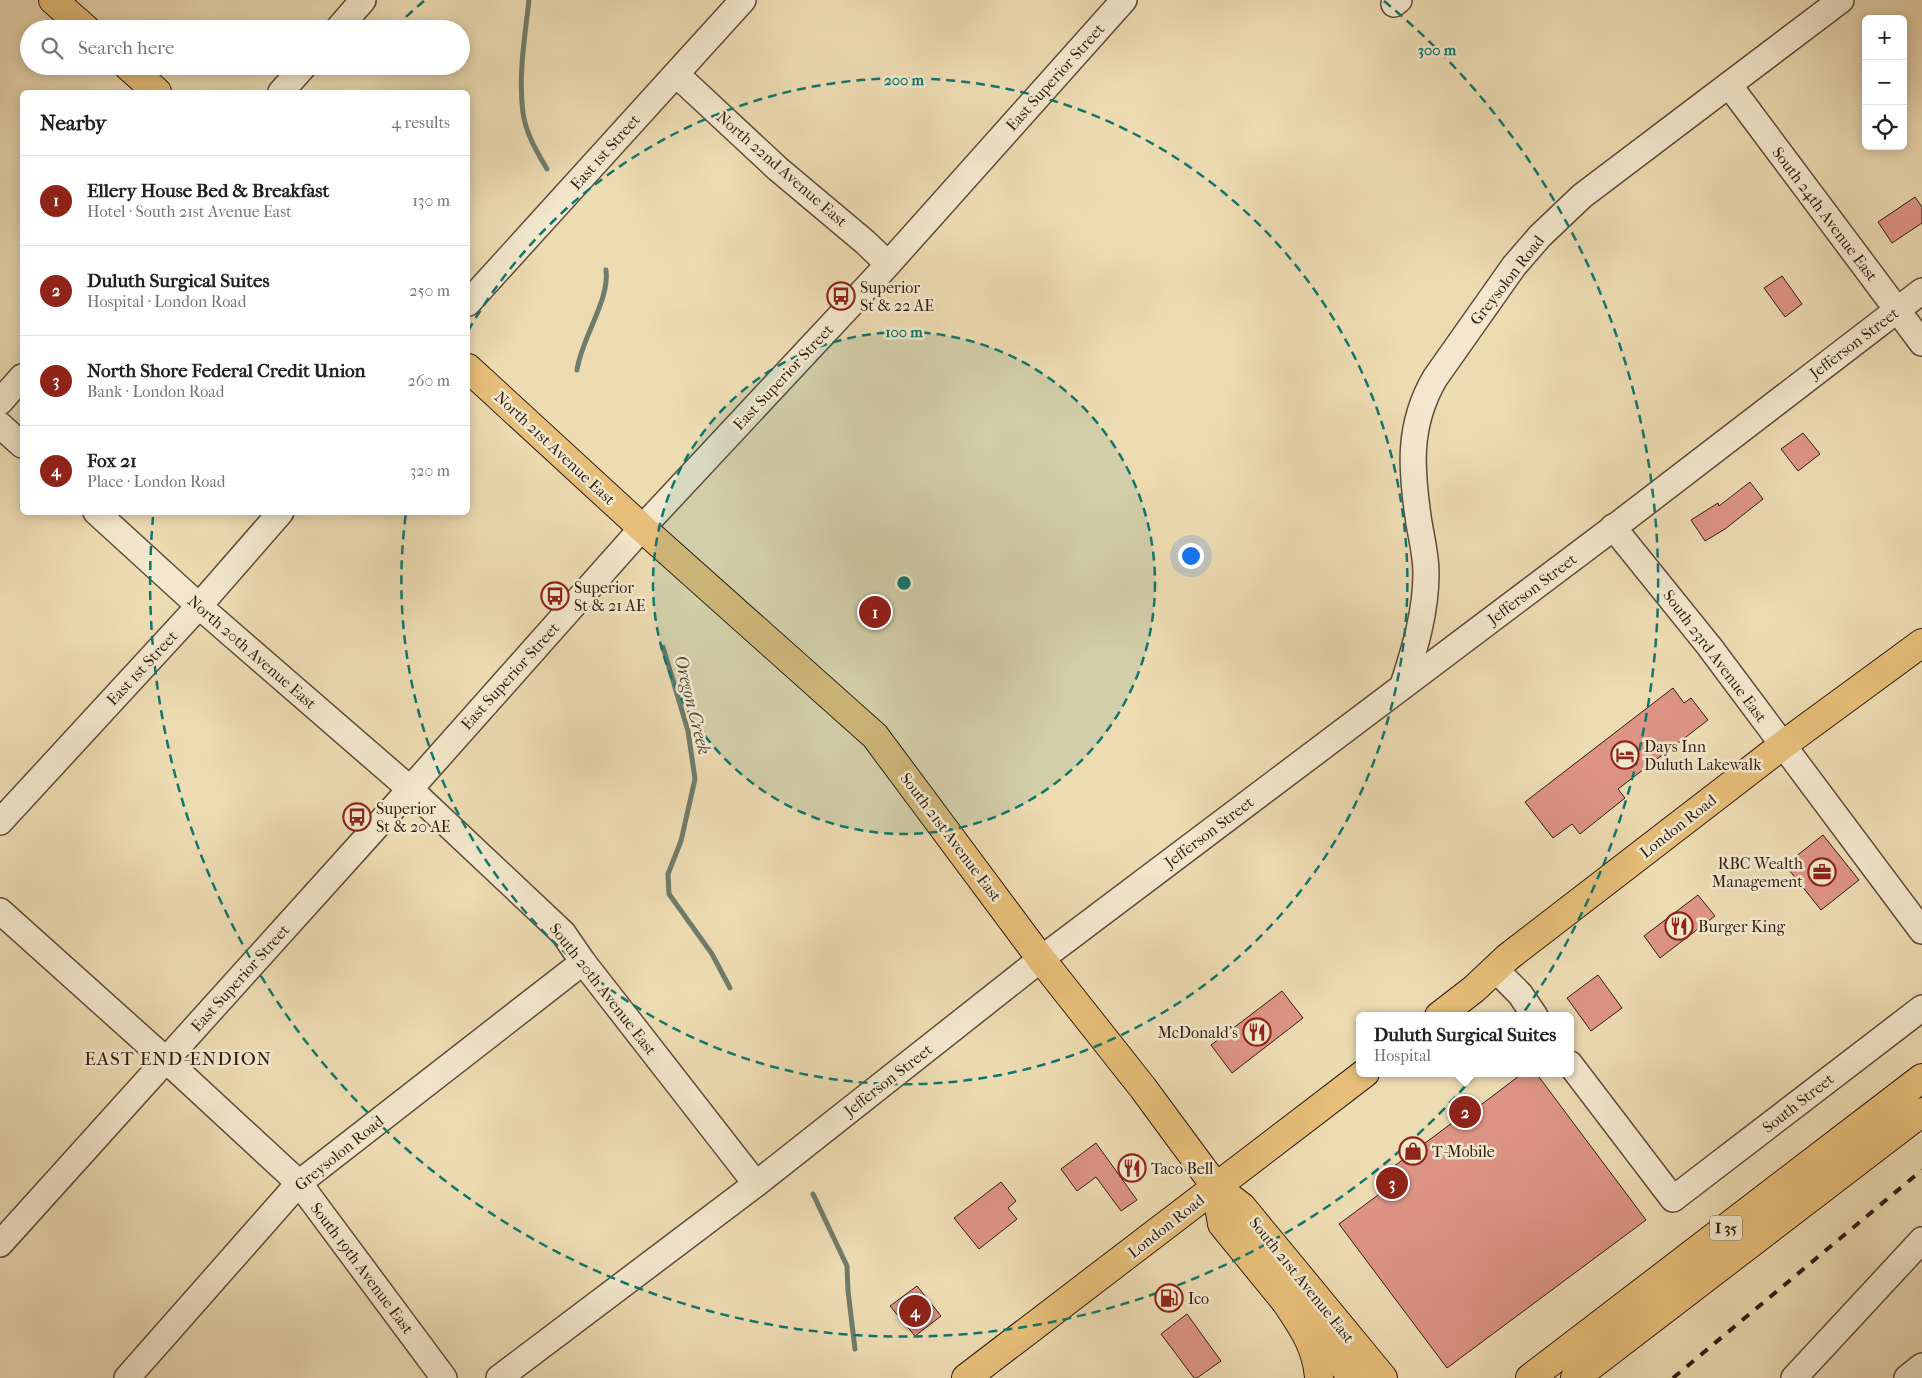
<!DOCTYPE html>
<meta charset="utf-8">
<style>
:root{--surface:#fff;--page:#f2f2f2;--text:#202124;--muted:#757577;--line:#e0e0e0;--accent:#8f2418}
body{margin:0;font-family:"IM FELL French Canon",serif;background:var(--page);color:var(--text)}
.controls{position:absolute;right:15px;top:15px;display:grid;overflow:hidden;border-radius:8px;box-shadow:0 2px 12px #0003}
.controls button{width:45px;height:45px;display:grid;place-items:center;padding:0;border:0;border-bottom:1px solid var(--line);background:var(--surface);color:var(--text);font:25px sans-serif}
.you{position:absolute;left:1190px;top:555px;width:18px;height:18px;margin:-12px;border:4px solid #fff;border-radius:50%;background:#1a73e8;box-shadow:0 0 0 8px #1a73e833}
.badge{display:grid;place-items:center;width:32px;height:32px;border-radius:50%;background:var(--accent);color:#fff;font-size:16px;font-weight:700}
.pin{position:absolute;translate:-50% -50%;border:2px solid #fff;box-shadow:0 1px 5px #0006}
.popup{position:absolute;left:1356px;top:1012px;width:218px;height:65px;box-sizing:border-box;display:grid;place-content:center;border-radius:8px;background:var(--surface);filter:drop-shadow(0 1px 4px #0005);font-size:16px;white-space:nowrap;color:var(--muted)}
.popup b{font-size:19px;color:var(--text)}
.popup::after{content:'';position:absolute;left:50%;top:100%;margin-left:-10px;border:10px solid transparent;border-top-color:var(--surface)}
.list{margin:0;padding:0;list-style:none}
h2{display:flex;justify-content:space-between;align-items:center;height:65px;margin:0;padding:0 20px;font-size:21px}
h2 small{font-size:16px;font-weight:400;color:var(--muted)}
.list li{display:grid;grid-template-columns:32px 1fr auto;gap:15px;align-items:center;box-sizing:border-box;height:90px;padding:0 20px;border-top:1px solid var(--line)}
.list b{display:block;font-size:19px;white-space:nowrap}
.list p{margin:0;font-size:16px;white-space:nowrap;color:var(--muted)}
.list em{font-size:16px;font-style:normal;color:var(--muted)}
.icon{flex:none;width:28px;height:28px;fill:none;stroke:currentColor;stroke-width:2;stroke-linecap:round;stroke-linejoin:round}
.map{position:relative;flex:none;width:1922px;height:1378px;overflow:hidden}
.search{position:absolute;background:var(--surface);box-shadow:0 2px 12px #0003;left:20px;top:20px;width:450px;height:55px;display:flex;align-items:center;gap:12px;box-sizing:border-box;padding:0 18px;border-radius:28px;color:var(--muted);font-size:19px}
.panel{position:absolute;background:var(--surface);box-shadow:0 2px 12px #0003;left:20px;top:90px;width:450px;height:425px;border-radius:8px}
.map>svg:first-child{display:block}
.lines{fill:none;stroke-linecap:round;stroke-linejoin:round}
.stream{stroke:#707c6b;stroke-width:5}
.building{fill:#dd9484;stroke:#321c13}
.minor-casing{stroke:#614c3b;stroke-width:28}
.major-casing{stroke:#321c13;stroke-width:30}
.highway-casing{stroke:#321c13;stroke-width:30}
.minor{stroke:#f3e8cd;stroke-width:25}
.major{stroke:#e6be79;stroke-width:28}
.highway{stroke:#e6be79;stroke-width:28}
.rail{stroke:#321c13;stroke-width:4;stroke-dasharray:9 9;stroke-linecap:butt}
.ring{fill:none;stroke:#0f766e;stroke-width:2.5;stroke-dasharray:9 6}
.labels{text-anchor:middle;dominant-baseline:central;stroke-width:5;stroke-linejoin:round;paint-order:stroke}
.shield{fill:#f3e8cd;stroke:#6c594b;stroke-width:1}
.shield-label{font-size:15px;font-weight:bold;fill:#321c13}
.street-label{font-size:16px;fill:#321c13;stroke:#f3e8cd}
.poi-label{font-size:16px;fill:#321c13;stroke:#f3e8cd;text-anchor:start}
.water-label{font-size:18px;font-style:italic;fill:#514c3f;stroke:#f3e8cd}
.quarter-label{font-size:19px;letter-spacing:1px;fill:#321c13;stroke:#f3e8cd}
.centre{fill:#0f766e;stroke:#f3e8cd;stroke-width:2.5}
.ring-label{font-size:15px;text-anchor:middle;font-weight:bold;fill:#0f766e;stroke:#f3e8cd;stroke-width:5;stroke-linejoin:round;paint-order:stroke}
</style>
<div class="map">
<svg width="1922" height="1378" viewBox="0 0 1922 1378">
<rect width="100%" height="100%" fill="#eddbb2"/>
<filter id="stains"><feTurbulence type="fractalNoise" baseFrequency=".004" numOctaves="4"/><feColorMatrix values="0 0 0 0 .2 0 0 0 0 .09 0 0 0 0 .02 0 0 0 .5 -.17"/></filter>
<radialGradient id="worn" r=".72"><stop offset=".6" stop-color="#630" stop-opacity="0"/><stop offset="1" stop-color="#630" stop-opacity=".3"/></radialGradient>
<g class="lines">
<g class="stream">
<path d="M529,0C525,36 518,76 523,113C526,134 537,152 547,169"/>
<path d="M577,370C581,339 610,300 606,270"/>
<path d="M663,647L688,731L695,779L681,841L668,874L669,894L712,954L730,988"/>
<path d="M813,1194L847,1266L848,1291L855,1349"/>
</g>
</g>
<g class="building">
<path d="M1915,197L1922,207V223L1892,243L1878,222Z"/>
<path d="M1782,276L1802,304L1785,317L1764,288Z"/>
<path d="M1803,433L1820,454L1798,471L1781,449Z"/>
<path d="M1750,482L1763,499L1725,529L1705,541L1691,520L1718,503L1719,506Z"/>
<path d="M1673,688L1684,703L1691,698L1708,720L1618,789L1625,798L1580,834L1572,824L1553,838L1525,802Z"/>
<path d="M1823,835L1859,880L1821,910L1785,865Z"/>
<path d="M1698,895L1715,916L1660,958L1644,936Z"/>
<path d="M1598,975L1622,1008L1591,1031L1567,998Z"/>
<path d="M1282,991L1303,1018L1232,1073L1211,1045Z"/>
<path d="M1523,1073H1536L1646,1220L1447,1368L1339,1224L1397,1181L1389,1170L1476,1105L1478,1107Z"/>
<path d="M1096,1143L1137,1200L1121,1211L1096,1177L1077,1191L1061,1169Z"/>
<path d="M1001,1182L1016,1201L1008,1208L1017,1219L979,1249L954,1218Z"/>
<path d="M917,1286L941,1316L915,1336L890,1306Z"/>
<path d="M1187,1314L1221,1361L1197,1378H1194L1161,1334Z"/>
</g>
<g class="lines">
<g class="minor-casing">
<g id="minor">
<path d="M1394,4L1399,0"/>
<path d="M338,29L363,0"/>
<path d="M676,74L778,169L865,242L888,264"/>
<path d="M1729,85L1922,343"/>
<path d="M281,92L304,66"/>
<path d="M468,303L743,0"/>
<path d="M0,402L22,377"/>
<path d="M0,425L22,445"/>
<path d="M96,512L199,606L410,789L563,933L583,962L756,1184"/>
<path d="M1613,527L1709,646L1922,931"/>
<path d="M1403,685C1415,648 1426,612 1426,573C1426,556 1422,540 1419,523C1411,470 1407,426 1435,378L1514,266L1540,236L1582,196L1841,0"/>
<path d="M0,822L199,606L281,512"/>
<path d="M0,911L166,1060L299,1183L444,1378"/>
<path d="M1495,969L1520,994L1535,1016"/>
<path d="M1570,1064L1673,1199L1922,1008"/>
<path d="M0,1244L395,806L642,528L882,271L1124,0"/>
<path d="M127,1378L299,1183L583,962"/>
<path d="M499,1378L756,1184L1041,959L1625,519L1922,291"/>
<path d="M1794,1378L1922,1240"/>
<path d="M1907,1378L1922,1366"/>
</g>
</g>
<g class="major-casing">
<g id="major">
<path d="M53,0L86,29"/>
<path d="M128,66L157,92"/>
<path d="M468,368L642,528L875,736L1041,959L1143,1088L1216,1187L1242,1207L1383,1378"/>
<path d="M1439,1016L1474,989L1508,957L1783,745L1922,643"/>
<path d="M1216,1187L1222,1224L1285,1301L1313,1329L1353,1378"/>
<path d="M966,1378L1365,1073"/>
</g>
</g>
<g class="highway-casing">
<g id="highway">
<path d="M1285,1301C1302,1326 1317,1347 1319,1378"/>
<path d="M1530,1378L1922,1078"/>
<path d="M1575,1378L1922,1112"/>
</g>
</g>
<use href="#minor" class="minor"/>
<use href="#major" class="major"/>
<use href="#highway" class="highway"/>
<path class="rail" d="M1673,1378L1922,1170"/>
</g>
<circle cx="904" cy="583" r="251" fill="#0f766e" fill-opacity=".12"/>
<g class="ring">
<circle cx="904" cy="583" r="251"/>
<path d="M468 331A503 503 0 1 1 406 513"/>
<path d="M395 27A754 754 0 0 1 424 1M1384 1A754 754 0 1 1 153 517"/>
</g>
<defs>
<g id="bus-ring" transform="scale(1.4375)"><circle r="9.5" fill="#f3e8cd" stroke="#8f2418" stroke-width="1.5"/><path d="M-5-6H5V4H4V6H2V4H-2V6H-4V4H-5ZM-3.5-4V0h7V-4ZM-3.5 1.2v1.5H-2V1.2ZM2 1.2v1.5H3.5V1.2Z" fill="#8f2418"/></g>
<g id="hotel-ring" transform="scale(1.4375)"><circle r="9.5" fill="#f3e8cd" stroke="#8f2418" stroke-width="1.5"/><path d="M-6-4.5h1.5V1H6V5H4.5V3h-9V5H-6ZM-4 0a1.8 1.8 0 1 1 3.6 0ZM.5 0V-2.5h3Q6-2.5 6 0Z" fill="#8f2418"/></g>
<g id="office-ring" transform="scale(1.4375)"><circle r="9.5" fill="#f3e8cd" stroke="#8f2418" stroke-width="1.5"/><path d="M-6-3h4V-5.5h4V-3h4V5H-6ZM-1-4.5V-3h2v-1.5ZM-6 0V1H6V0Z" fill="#8f2418"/></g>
<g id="restaurant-ring" transform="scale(1.4375)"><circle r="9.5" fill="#f3e8cd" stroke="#8f2418" stroke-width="1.5"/><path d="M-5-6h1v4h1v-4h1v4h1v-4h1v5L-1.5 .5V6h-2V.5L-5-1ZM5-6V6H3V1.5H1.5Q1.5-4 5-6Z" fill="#8f2418"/></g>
<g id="shop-ring" transform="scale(1.4375)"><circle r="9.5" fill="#f3e8cd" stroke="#8f2418" stroke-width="1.5"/><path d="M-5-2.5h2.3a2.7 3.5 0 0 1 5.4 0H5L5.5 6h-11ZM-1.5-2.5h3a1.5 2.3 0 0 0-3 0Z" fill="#8f2418"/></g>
<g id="fuel-ring" transform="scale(1.4375)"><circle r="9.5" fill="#f3e8cd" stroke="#8f2418" stroke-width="1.5"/><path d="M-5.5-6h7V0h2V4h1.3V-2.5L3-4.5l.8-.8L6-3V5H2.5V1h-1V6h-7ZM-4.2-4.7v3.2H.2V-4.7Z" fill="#8f2418"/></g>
</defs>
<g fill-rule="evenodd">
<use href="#bus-ring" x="841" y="296"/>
<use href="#bus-ring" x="555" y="596"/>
<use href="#hotel-ring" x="1625" y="755"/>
<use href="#bus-ring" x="357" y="817"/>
<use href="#office-ring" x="1822" y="872"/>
<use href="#restaurant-ring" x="1679" y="926"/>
<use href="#restaurant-ring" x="1257" y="1032"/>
<use href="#shop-ring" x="1413" y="1151"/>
<use href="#restaurant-ring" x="1132" y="1168"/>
<use href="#fuel-ring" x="1169" y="1298"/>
</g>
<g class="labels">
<rect class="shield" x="1710" y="1215.5" width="32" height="25" rx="4"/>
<g class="shield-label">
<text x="1726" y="1228">I 35</text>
</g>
<g class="street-label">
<text transform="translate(1055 77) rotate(-48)">East Superior Street</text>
<text transform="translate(605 152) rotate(-48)">East 1st Street</text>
<text transform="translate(782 169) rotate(41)">North 22nd Avenue East</text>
<text transform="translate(1825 214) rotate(53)">South 24th Avenue East</text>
<text transform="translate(1507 280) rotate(-52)">Greysolon Road</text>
<text transform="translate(1854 343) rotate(-37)">Jefferson Street</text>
<text transform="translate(783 377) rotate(-47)">East Superior Street</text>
<text transform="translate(555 448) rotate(43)">North 21st Avenue East</text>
<text transform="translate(1532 589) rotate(-37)">Jefferson Street</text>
<text transform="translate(252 652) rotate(41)">North 20th Avenue East</text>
<text transform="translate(1715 656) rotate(53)">South 23rd Avenue East</text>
<text transform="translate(142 668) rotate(-47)">East 1st Street</text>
<text transform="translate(510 676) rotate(-48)">East Superior Street</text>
<text transform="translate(1678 826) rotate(-38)">London Road</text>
<text transform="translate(1209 832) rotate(-37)">Jefferson Street</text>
<text transform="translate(951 837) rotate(53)">South 21st Avenue East</text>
<text transform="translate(240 978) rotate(-48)">East Superior Street</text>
<text transform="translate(603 989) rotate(52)">South 20th Avenue East</text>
<text transform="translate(888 1080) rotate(-38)">Jefferson Street</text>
<text transform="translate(1798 1103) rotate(-38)">South Street</text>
<text transform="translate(339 1153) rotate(-39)">Greysolon Road</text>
<text transform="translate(1166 1226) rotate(-38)">London Road</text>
<text transform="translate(362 1268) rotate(53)">South 19th Avenue East</text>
<text transform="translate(1302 1280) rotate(51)">South 21st Avenue East</text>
</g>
<g class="poi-label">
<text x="860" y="287">Superior<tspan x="860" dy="18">St &amp; 22 AE</tspan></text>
<text x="574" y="587">Superior<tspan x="574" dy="18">St &amp; 21 AE</tspan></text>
<text x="1644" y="746">Days Inn<tspan x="1644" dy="18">Duluth Lakewalk</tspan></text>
<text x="376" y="808">Superior<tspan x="376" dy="18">St &amp; 20 AE</tspan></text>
<text x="1803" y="863" text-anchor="end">RBC Wealth<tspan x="1803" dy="18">Management</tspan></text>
<text x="1698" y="926">Burger King</text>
<text x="1238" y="1032" text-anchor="end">McDonald's</text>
<text x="1432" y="1151">T-Mobile</text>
<text x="1151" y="1168">Taco Bell</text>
<text x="1188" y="1298">Ico</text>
</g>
<g class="water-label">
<text transform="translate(692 705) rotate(76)">Oregon Creek</text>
</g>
<g class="quarter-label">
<text x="178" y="1059">EAST END-ENDION</text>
</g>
</g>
<circle cx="904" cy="583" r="8" class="centre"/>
<g class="ring-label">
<text x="1437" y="55">300 m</text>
<text x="904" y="85">200 m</text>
<text x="904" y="337">100 m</text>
</g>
<rect width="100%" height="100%" filter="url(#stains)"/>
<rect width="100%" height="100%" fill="url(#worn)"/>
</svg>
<div class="controls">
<button>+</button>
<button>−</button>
<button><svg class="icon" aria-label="locate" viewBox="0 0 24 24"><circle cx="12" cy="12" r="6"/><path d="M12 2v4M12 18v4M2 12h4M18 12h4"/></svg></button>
</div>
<div class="you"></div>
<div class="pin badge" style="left:875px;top:612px">1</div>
<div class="pin badge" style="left:1465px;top:1112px">2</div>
<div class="popup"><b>Duluth Surgical Suites</b>Hospital</div>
<div class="pin badge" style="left:1392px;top:1183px">3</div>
<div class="pin badge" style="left:915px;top:1311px">4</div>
<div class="search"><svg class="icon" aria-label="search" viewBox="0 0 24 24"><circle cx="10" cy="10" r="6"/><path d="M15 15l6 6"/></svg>Search here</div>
<section class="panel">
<h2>Nearby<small>4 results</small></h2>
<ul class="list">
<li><span class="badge">1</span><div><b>Ellery House Bed &amp; Breakfast</b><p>Hotel · South 21st Avenue East</p></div><em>130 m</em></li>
<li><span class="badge">2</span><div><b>Duluth Surgical Suites</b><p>Hospital · London Road</p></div><em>250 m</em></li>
<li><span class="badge">3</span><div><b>North Shore Federal Credit Union</b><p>Bank · London Road</p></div><em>260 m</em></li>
<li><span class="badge">4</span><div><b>Fox 21</b><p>Place · London Road</p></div><em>320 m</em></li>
</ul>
</section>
</div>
